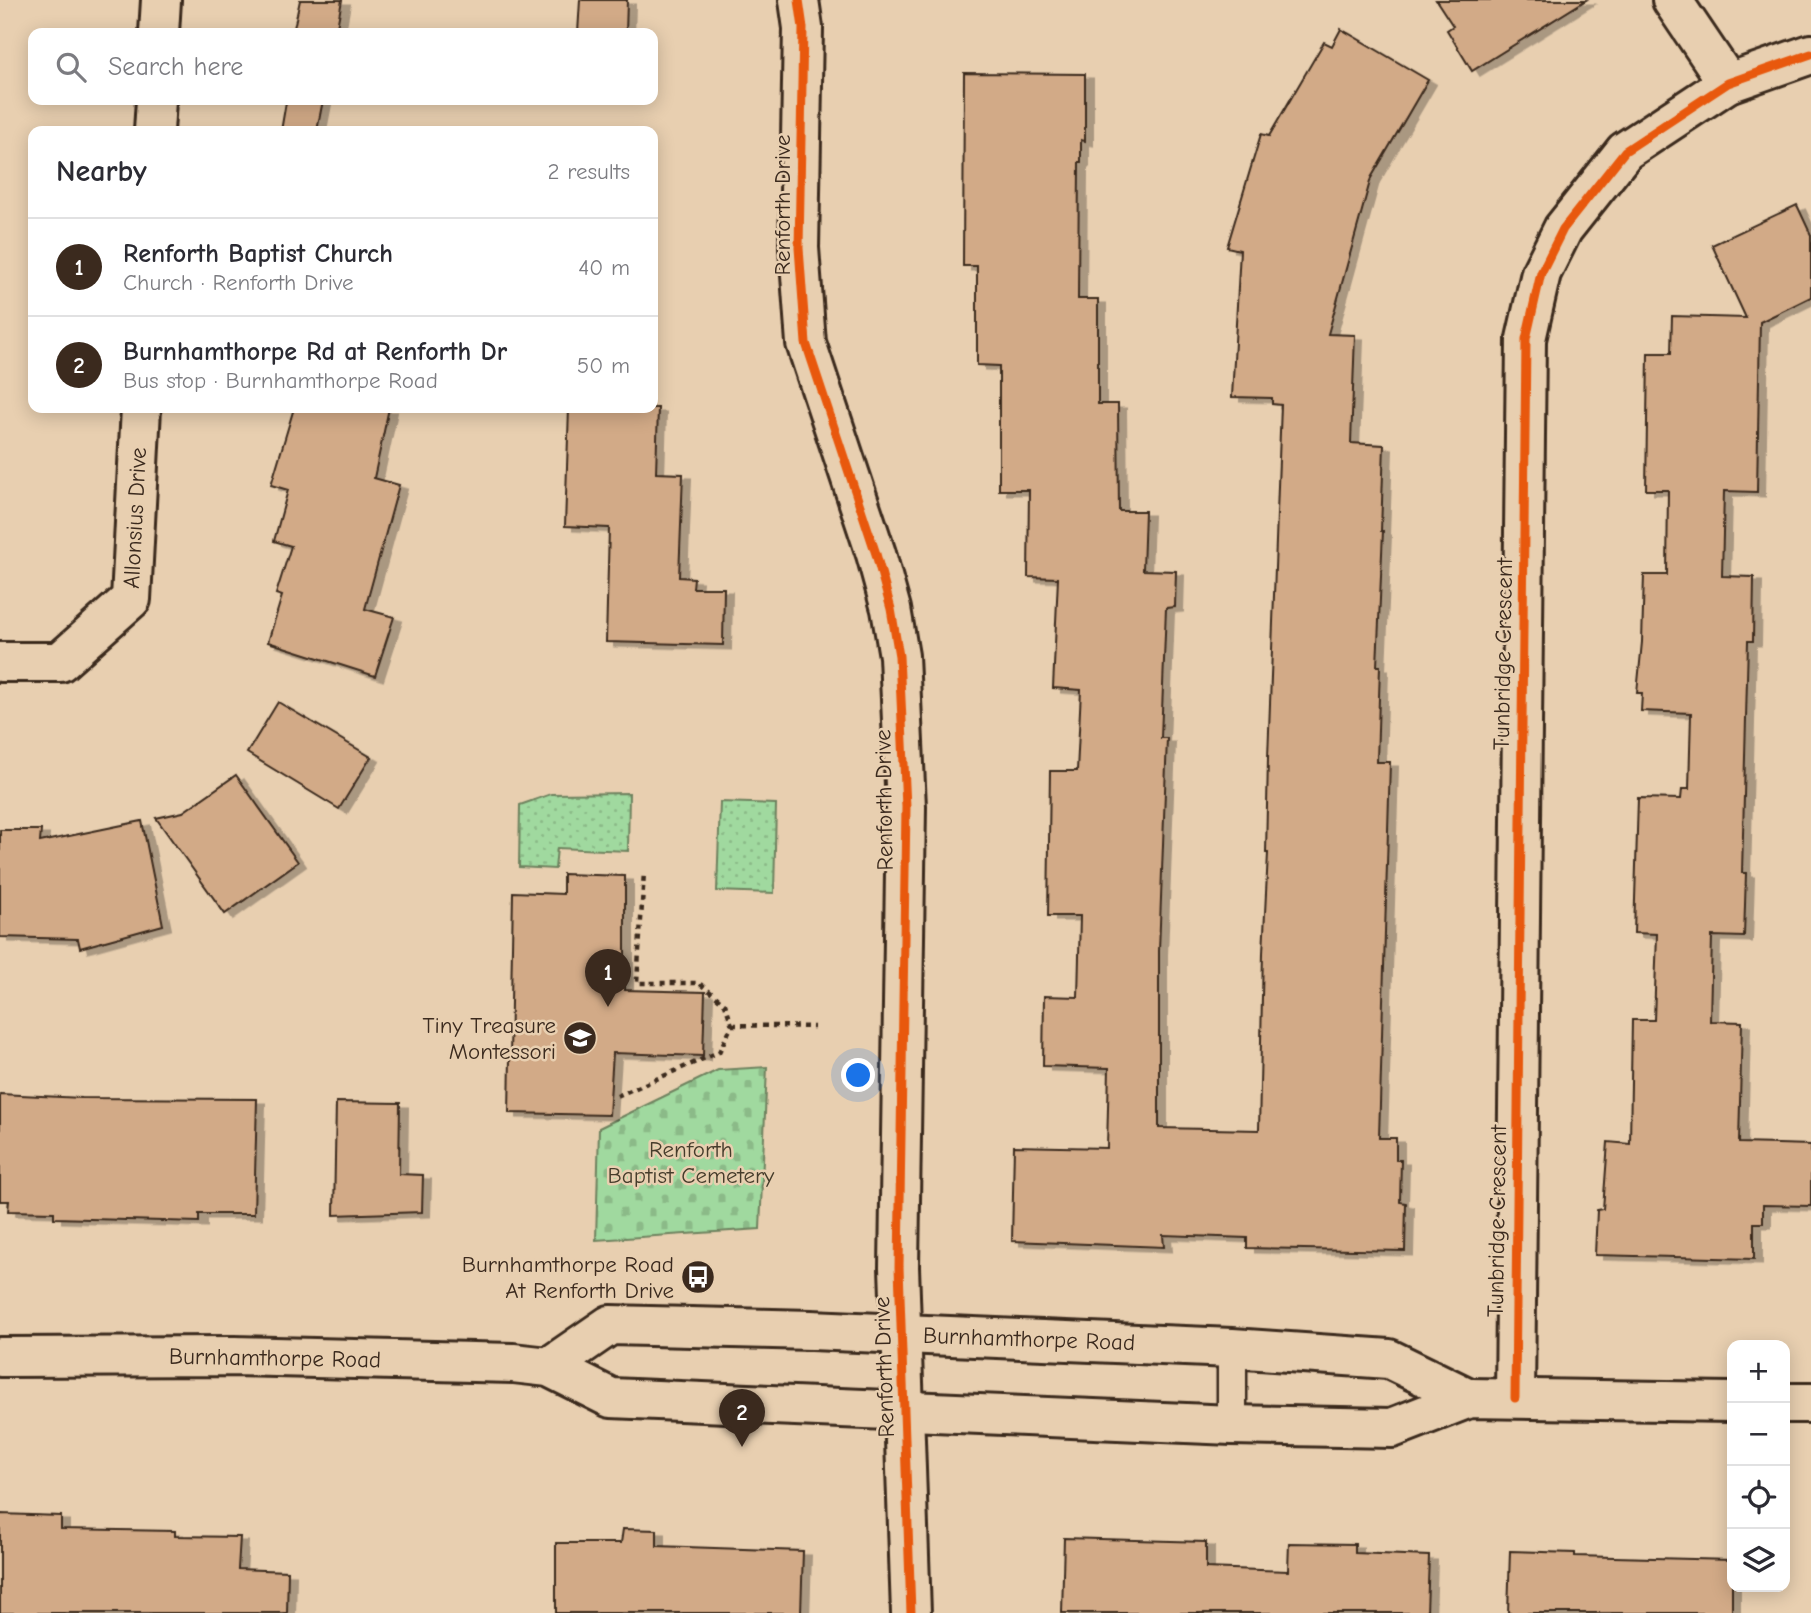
<!DOCTYPE html>
<meta charset="utf-8">
<style>
:root{--surface:#fff;--page:#f7f7f7;--text:#2b2b33;--muted:#7c7c81;--line:#e1e1e2;--accent:#3b2a1e}
body{margin:0;font-family:"Comic Neue",sans-serif;background:var(--page);color:var(--text)}
.controls{position:absolute;right:21px;bottom:21px;display:grid;overflow:hidden;border-radius:14px;box-shadow:0 4px 18px #0003}
.controls button{width:63px;height:63px;display:grid;place-items:center;padding:0;border:0;border-bottom:2px solid var(--line);background:var(--surface);color:var(--text);font:35px sans-serif}
.you{position:absolute;left:859px;top:1076px;width:24px;height:24px;margin:-18px;border:5px solid #fff;border-radius:50%;background:#1a73e8;box-shadow:0 0 0 10px #1a73e833}
.badge{display:grid;place-items:center;width:46px;height:46px;border-radius:50%;background:var(--accent);color:#fff;font-size:23px;font-weight:700}
.pin{position:absolute;translate:-50% -58px;filter:drop-shadow(0 2px 4px #0008)}
.pin::after{content:'';position:absolute;top:37px;width:24px;height:21px;background:inherit;clip-path:polygon(0 0,100% 0,50% 100%)}
.list{margin:0;padding:0;list-style:none}
h2{display:flex;justify-content:space-between;align-items:center;height:91px;margin:0;padding:0 28px;font-size:30px}
h2 small{font-size:23px;font-weight:400;color:var(--muted)}
.list li{display:grid;grid-template-columns:46px 1fr auto;gap:21px;align-items:center;box-sizing:border-box;height:98px;padding:0 28px;border-top:2px solid var(--line)}
.list b{display:block;font-size:26px;white-space:nowrap}
.list p{margin:0;font-size:23px;white-space:nowrap;color:var(--muted)}
.list em{font-size:23px;font-style:normal;color:var(--muted)}
.icon{flex:none;width:38px;height:38px;fill:none;stroke:currentColor;stroke-width:2;stroke-linecap:round;stroke-linejoin:round}
.map{position:relative;flex:none;width:1811px;height:1613px;overflow:hidden}
.search{position:absolute;background:var(--surface);box-shadow:0 4px 18px #0003;left:28px;top:28px;width:630px;height:77px;display:flex;align-items:center;gap:18px;box-sizing:border-box;padding:0 24px;border-radius:14px;color:var(--muted);font-size:26px}
.panel{position:absolute;background:var(--surface);box-shadow:0 4px 18px #0003;left:28px;top:126px;width:630px;height:287px;border-radius:14px}
.map>svg:first-child{display:block}
.grass{fill:url(#grass-dots);stroke:#6e825e;stroke-width:2}
.cemetery{fill:url(#cemetery-stones);stroke:#6e825e;stroke-width:2}
.building{fill:#d2aa87;stroke:#3b2a1e;stroke-width:2;filter:url(#shadow)}
.lines{fill:none;stroke-linecap:round;stroke-linejoin:round}
.service-casing{stroke:#3b2a1e;stroke-width:33}
.minor-casing{stroke:#3b2a1e;stroke-width:44}
.tertiary-casing{stroke:#3b2a1e;stroke-width:44}
.secondary-casing{stroke:#3b2a1e;stroke-width:44}
.path{stroke:#3b2a1e;stroke-width:4.5;stroke-dasharray:5 5;stroke-linecap:butt}
.service{stroke:#e8cfb0;stroke-width:28}
.minor{stroke:#e8cfb0;stroke-width:38}
.tertiary{stroke:#e8cfb0;stroke-width:38}
.secondary{stroke:#e8cfb0;stroke-width:38}
.cycleway-casing{stroke:#e8cfb0;stroke-width:13}
.cycleway{stroke:#e8590c;stroke-width:9}
.labels{text-anchor:middle;dominant-baseline:central;stroke-width:5;stroke-linejoin:round;paint-order:stroke}
.street-label{font-size:23px;fill:#3b2a1e;stroke:#e8cfb0}
.poi-label{font-size:23px;fill:#3b2a1e;stroke:#e8cfb0;text-anchor:end}
.park-label{font-size:23px;fill:#453c2b;stroke:#e8cfb0}
</style>
<div class="map">
<svg width="1811" height="1613" viewBox="0 0 1811 1613">
<defs>
<pattern id="grass-dots" width="8" height="8" patternUnits="userSpaceOnUse" patternTransform="scale(1.75)"><rect width="8" height="8" fill="#a0d99f"/><path d="M2 2h.1M6 6h.1" fill="none" stroke="#8bba88" stroke-width="1.8" stroke-linecap="round"/></pattern>
<pattern id="cemetery-stones" width="16" height="16" patternUnits="userSpaceOnUse" patternTransform="scale(1.75)"><rect width="16" height="16" fill="#a0d99f"/><path d="M2 7V4a2 2 0 0 1 4 0v3zM10 15v-3a2 2 0 0 1 4 0v3z" fill="#8bba88"/></pattern>
<filter id="shadow"><feDropShadow dx="8" dy="4.5" stdDeviation="0" flood-color="#0004"/></filter>
</defs>
<rect width="100%" height="100%" fill="#e8cfb0"/>
<filter id="ink" filterUnits="userSpaceOnUse"><feTurbulence type="fractalNoise" baseFrequency=".0143" numOctaves="2"/><feDisplacementMap in="SourceGraphic" scale="14" xChannelSelector="R" yChannelSelector="G"/><feConvolveMatrix kernelMatrix="1 2 1 2 8 2 1 2 1" color-interpolation-filters="sRGB"/></filter>
<g filter="url(#ink)">
<g class="grass">
<path d="M629,793L628,851L557,848L555,869L519,867L520,805L551,794Z"/>
<path d="M720,802L776,804L774,893L717,891Z"/>
</g>
<path class="cemetery" d="M767,1067L760,1229L596,1240L599,1128L718,1070Z"/>
<g class="building">
<path d="M300,0H342L336,33H293Z"/>
<path d="M580,0H627L626,33H578Z"/>
<path d="M1436,0H1586L1472,71L1447,30L1453,26Z"/>
<path d="M1341,29L1428,80L1371,178L1328,334L1355,335L1351,443L1384,445L1381,531H1383L1377,666H1380L1377,762H1390L1379,1138H1396V1160H1401L1400,1202L1406,1203L1405,1251L1247,1248V1238L1163,1235L1164,1247L1012,1241L1014,1146L1107,1148L1109,1068L1043,1066L1044,996L1078,997L1080,916H1048L1050,771H1077L1081,690L1053,688L1058,578L1028,577L1029,490H999V366L977,365V266H963L964,73L1085,74V141L1081,140V162H1079L1078,299H1098V404H1118L1119,511H1145L1143,570L1176,571L1175,607L1166,608L1161,738H1167L1159,951V1128L1259,1130L1263,953L1268,853H1266L1268,758L1281,405L1272,404V398L1232,397L1240,250L1227,247L1261,134L1269,136L1324,42L1332,46Z"/>
<path d="M323,100L317,131H281L286,102L280,100Z"/>
<path d="M1797,205L1811,235V297L1760,322L1757,492L1724,491L1722,576L1754,577L1753,641H1748L1742,873H1746L1744,937L1712,936L1710,1021L1742,1022L1739,1143L1811,1145V1206L1763,1205V1223H1754V1259L1595,1255L1597,1210L1603,1209L1608,1142L1630,1144L1632,1020H1654L1657,934L1634,933L1638,798L1681,799L1682,789H1689L1691,713L1641,711L1642,693H1637L1642,642L1644,575H1667L1668,490H1646L1648,353H1671L1672,316L1746,318L1712,245Z"/>
<path d="M294,408H389L374,478L399,485L365,609L394,617L375,676L268,642L282,596L276,594L291,546L274,541L288,490L271,485Z"/>
<path d="M569,408H658L656,473L683,474L679,577L694,578L693,588H724L723,645L606,642L609,528L565,526Z"/>
<path d="M278,702L371,757L339,809L247,753Z"/>
<path d="M236,775L298,862L225,914L156,818L183,812Z"/>
<path d="M142,821L163,925L80,948L78,939L0,937V830H41L40,842Z"/>
<path d="M563,874L625,876V990L705,992L703,1056L613,1053L609,1115L509,1113L513,892L563,894Z"/>
<path d="M0,1094L82,1098L257,1099L254,1214H199V1222L54,1218V1212L8,1211L9,1201H0Z"/>
<path d="M336,1102L400,1103L399,1174L423,1175L422,1212L334,1215Z"/>
<path d="M0,1514L61,1516V1529L175,1531V1536L240,1537L238,1569L288,1571L287,1613H0Z"/>
<path d="M623,1529L657,1530V1546L803,1551L801,1613H556V1543H621Z"/>
<path d="M1064,1538L1206,1542V1568L1288,1571L1289,1543L1355,1544V1553L1429,1556L1427,1613H1062Z"/>
<path d="M1510,1551L1575,1553V1556L1732,1560V1613H1508Z"/>
</g>
<g class="lines">
<g class="service-casing">
<path id="service" d="M1232,1425V1348"/>
</g>
<g class="minor-casing">
<g id="minor">
<path d="M1672,0L1728,83"/>
<path d="M159,33L161,0"/>
<path d="M154,131L156,100"/>
<path d="M0,662H60L131,599L141,408"/>
<path d="M1515,1398L1526,339L1541,273L1563,229L1625,151L1728,83L1811,54"/>
</g>
</g>
<g class="tertiary-casing">
<path id="tertiary" d="M799,0L803,28L799,248L806,343L876,554L891,609L899,656L906,807L899,1267L911,1613"/>
</g>
<g class="secondary-casing">
<g id="secondary">
<path d="M0,1357L234,1356L513,1363L549,1367L611,1398L1232,1425L1392,1428L1469,1398L1732,1402"/>
<path d="M549,1367L610,1325L811,1330L1232,1348L1389,1359L1469,1398"/>
<path d="M1785,1403H1811"/>
</g>
</g>
<g class="path">
<path d="M732,1025L814,1027"/>
<path d="M617,1096L719,1052L732,1025L725,1004L699,983H637L644,872"/>
</g>
<use href="#service" class="service"/>
<use href="#minor" class="minor"/>
<use href="#tertiary" class="tertiary"/>
<use href="#secondary" class="secondary"/>
<g class="cycleway-casing">
<g id="cycleway">
<path d="M799,0L803,28L799,248L806,343L876,554L891,609L899,656L906,807L899,1267L911,1613"/>
<path d="M1515,1398L1526,339L1541,273L1563,229L1625,151L1728,83L1811,54"/>
</g>
</g>
<use href="#cycleway" class="cycleway"/>
</g>
</g>
<defs>
<g id="school-disc" transform="scale(1.75)"><circle r="9.5" fill="#3b2a1e" stroke="#e8cfb0"/><path d="M0-5L7-2L0 1L-7-2ZM-4 1L0 2.5L4 1V4Q0 6-4 4Z" fill="#fff"/></g>
<g id="bus-disc" transform="scale(1.75)"><circle r="9.5" fill="#3b2a1e" stroke="#e8cfb0"/><path d="M-5-6H5V4H4V6H2V4H-2V6H-4V4H-5ZM-3.5-4V0h7V-4ZM-3.5 1.2v1.5H-2V1.2ZM2 1.2v1.5H3.5V1.2Z" fill="#fff"/></g>
</defs>
<g fill-rule="evenodd">
<use href="#school-disc" x="580" y="1038"/>
<use href="#bus-disc" x="698" y="1277"/>
</g>
<g class="labels">
<g class="street-label">
<text transform="translate(782 205) rotate(-90)">Renforth Drive</text>
<text transform="translate(135 518) rotate(-87)">Allonsius Drive</text>
<text transform="translate(1503 654) rotate(-89)">Tunbridge Crescent</text>
<text transform="translate(884 800) rotate(-91)">Renforth Drive</text>
<text transform="translate(1497 1221) rotate(-89)">Tunbridge Crescent</text>
<text transform="translate(1029 1339) rotate(2)">Burnhamthorpe Road</text>
<text transform="translate(275 1358) rotate(1)">Burnhamthorpe Road</text>
<text transform="translate(884 1367) rotate(-92)">Renforth Drive</text>
</g>
<g class="poi-label">
<text x="556" y="1025">Tiny Treasure<tspan x="556" dy="26">Montessori</tspan></text>
<text x="674" y="1264">Burnhamthorpe Road<tspan x="674" dy="26">At Renforth Drive</tspan></text>
</g>
<g class="park-label">
<text x="691" y="1149">Renforth<tspan x="691" dy="26">Baptist Cemetery</tspan></text>
</g>
</g>
</svg>
<div class="controls">
<button>+</button>
<button>−</button>
<button><svg class="icon" aria-label="locate" viewBox="0 0 24 24"><circle cx="12" cy="12" r="6"/><path d="M12 2v4M12 18v4M2 12h4M18 12h4"/></svg></button>
<button><svg class="icon" aria-label="layers" viewBox="0 0 24 24"><path d="M12 4l9 5-9 5-9-5zM3 14l9 5 9-5"/></svg></button>
</div>
<div class="you"></div>
<div class="pin badge" style="left:608px;top:1007px">1</div>
<div class="pin badge" style="left:742px;top:1447px">2</div>
<div class="search"><svg class="icon" aria-label="search" viewBox="0 0 24 24"><circle cx="10" cy="10" r="6"/><path d="M15 15l6 6"/></svg>Search here</div>
<section class="panel">
<h2>Nearby<small>2 results</small></h2>
<ul class="list">
<li><span class="badge">1</span><div><b>Renforth Baptist Church</b><p>Church · Renforth Drive</p></div><em>40 m</em></li>
<li><span class="badge">2</span><div><b>Burnhamthorpe Rd at Renforth Dr</b><p>Bus stop · Burnhamthorpe Road</p></div><em>50 m</em></li>
</ul>
</section>
</div>
